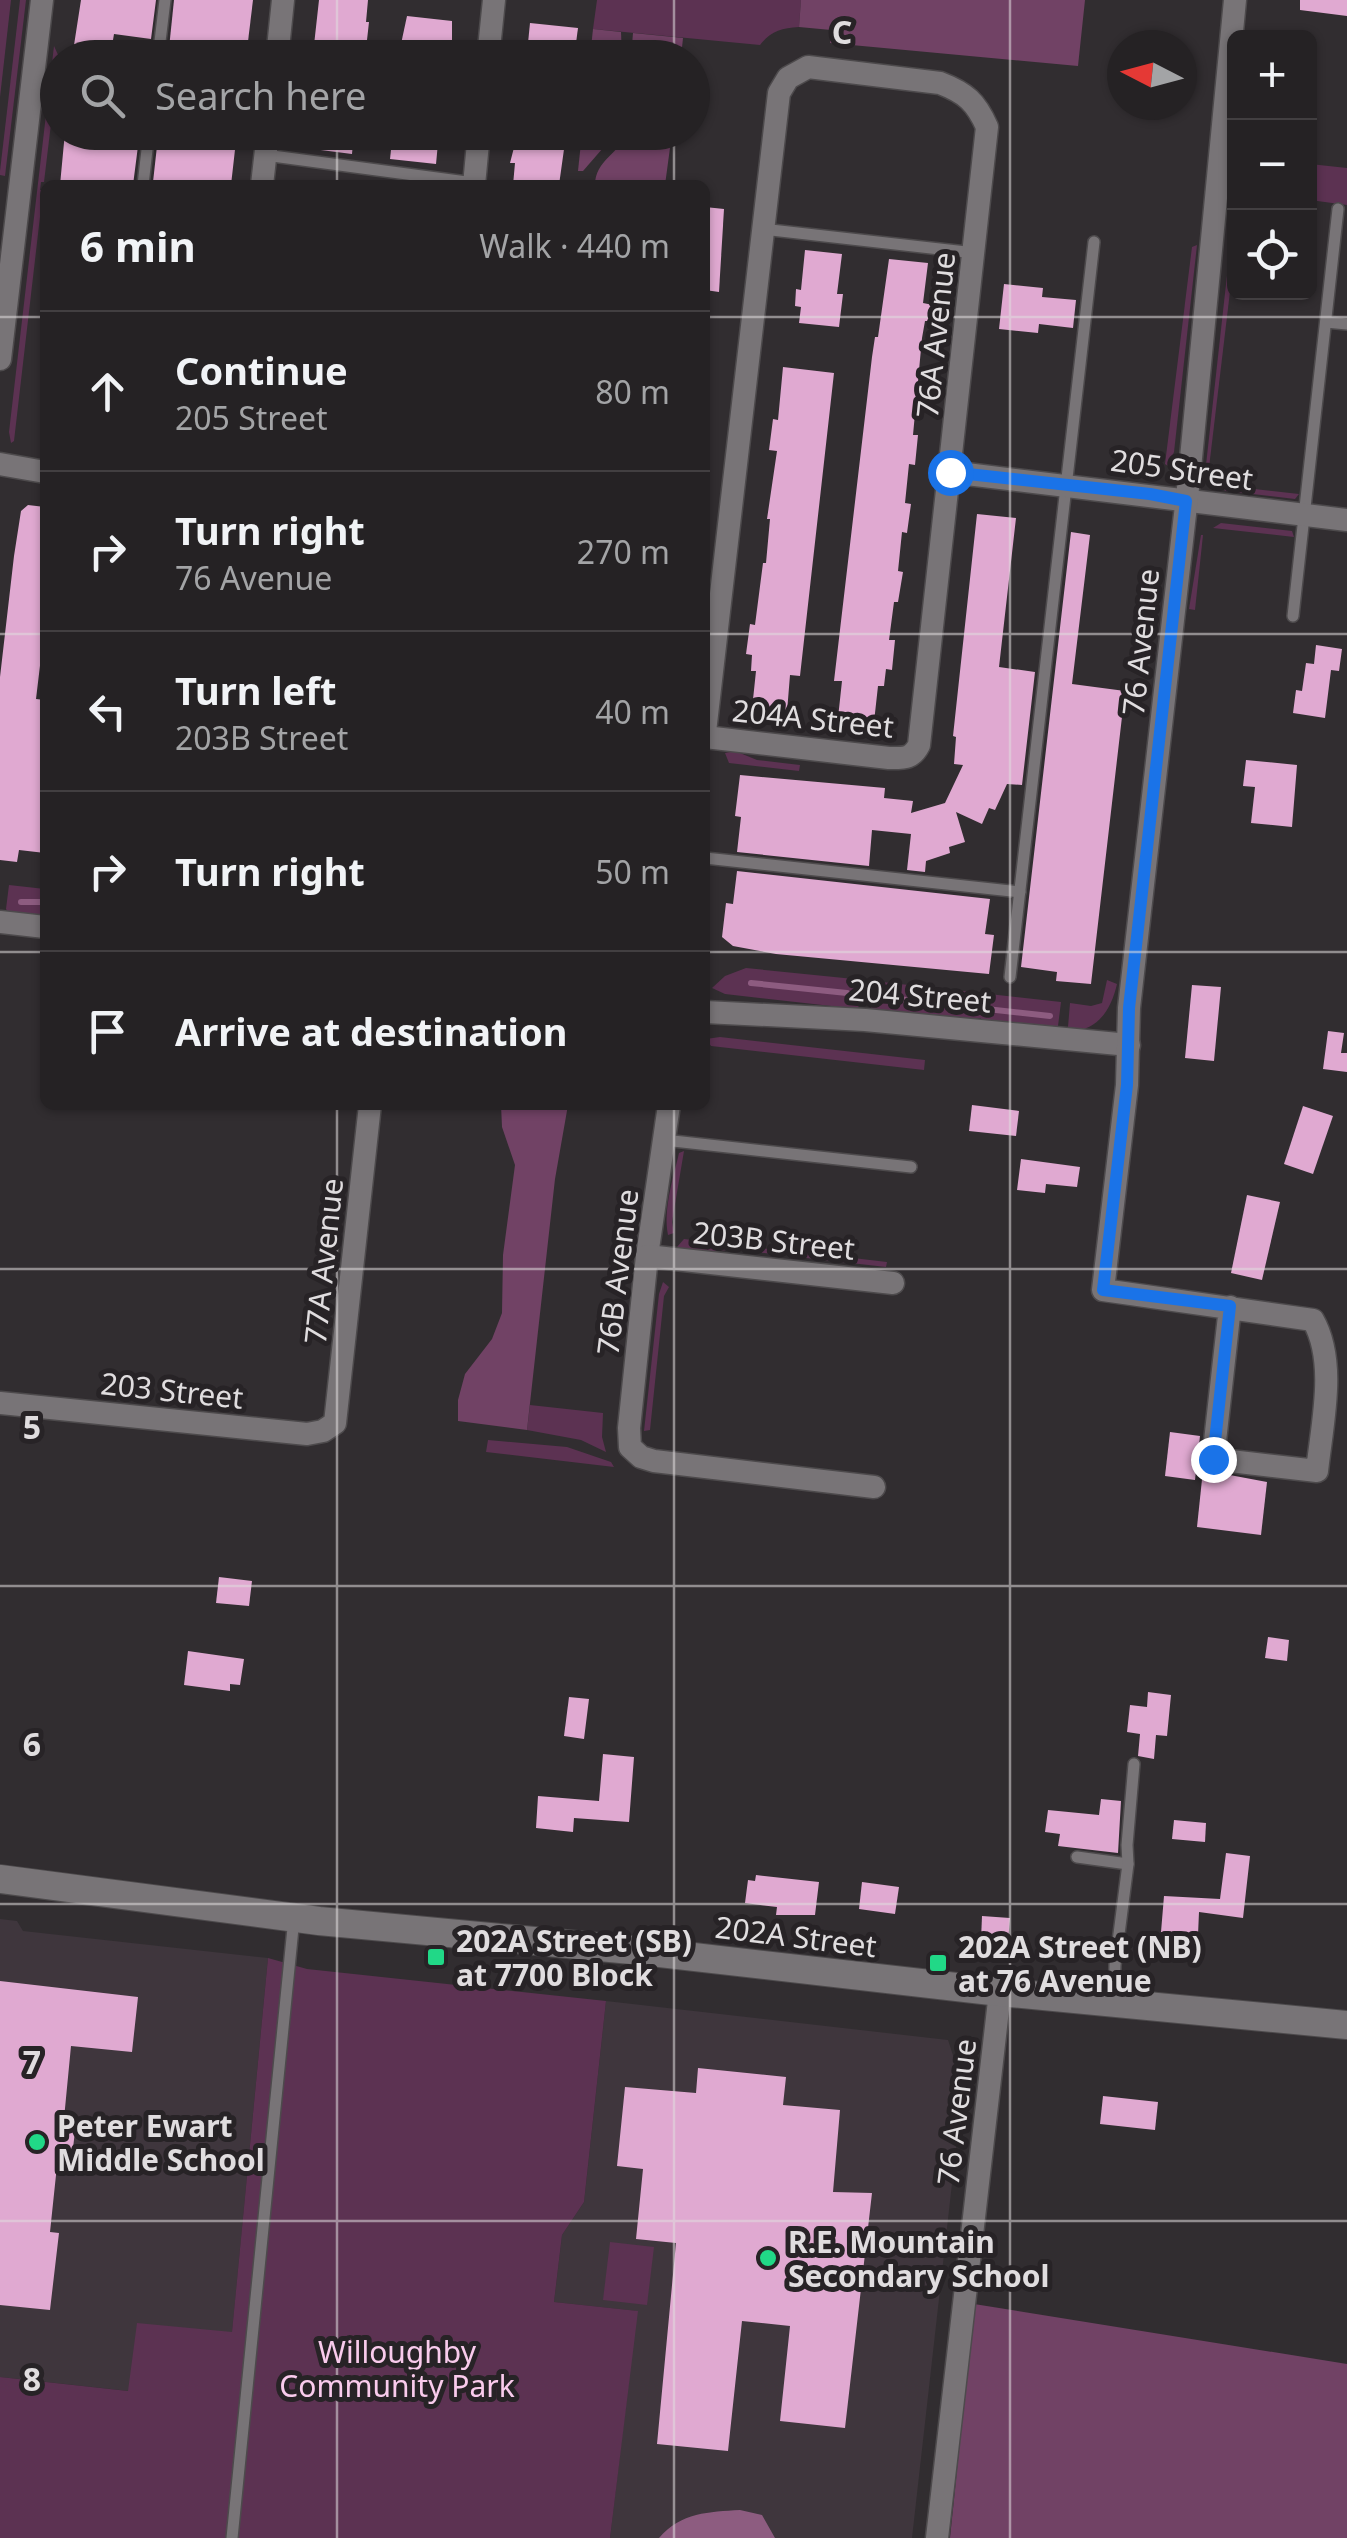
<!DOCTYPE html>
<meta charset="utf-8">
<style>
:root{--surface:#252224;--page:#2d2a2c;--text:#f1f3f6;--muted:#a3a4a6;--line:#423f41}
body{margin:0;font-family:"Noto Sans",sans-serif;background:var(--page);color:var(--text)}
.controls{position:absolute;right:30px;top:30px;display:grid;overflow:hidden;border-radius:15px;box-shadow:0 2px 8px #0004}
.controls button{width:90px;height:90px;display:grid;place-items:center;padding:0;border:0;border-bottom:2px solid var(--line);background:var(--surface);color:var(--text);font:50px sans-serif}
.compass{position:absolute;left:1107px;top:30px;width:90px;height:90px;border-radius:50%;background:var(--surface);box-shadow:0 2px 8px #0004;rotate:276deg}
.stop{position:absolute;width:30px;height:30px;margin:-22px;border:8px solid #1a73e8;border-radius:50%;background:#fff}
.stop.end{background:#1a73e8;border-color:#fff;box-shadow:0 2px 10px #0008}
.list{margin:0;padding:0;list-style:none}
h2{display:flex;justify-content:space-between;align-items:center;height:130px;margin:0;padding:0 40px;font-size:42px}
h2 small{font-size:32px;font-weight:400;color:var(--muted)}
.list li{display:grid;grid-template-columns:65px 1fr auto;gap:30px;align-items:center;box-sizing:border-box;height:160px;padding:0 40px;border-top:2px solid var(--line)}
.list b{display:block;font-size:38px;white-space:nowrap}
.list p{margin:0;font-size:32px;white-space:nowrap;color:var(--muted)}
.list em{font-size:32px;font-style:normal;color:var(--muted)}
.icon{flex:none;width:55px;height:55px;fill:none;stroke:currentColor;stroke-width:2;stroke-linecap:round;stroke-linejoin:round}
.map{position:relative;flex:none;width:1347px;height:2538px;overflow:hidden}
.search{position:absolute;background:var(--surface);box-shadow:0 2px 8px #0004;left:40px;top:40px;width:670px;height:110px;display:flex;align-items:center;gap:25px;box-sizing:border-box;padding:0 35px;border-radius:55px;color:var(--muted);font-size:38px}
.panel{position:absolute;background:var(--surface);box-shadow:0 2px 8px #0004;left:40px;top:180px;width:670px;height:930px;border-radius:15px}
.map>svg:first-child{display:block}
.built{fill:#3f363d}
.green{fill:#5c3252}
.forest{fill:#714265}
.water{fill:#8d5c80}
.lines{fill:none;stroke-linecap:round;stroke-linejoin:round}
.stream{stroke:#8d5c80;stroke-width:6}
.building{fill:#e0a9d1}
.service-casing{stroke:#4d4a4c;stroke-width:14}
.minor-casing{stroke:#4d4a4c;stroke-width:25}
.secondary-casing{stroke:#4d4a4c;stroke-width:30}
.service{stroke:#787477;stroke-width:11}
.minor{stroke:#787477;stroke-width:22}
.secondary{stroke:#787477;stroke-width:28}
.route{stroke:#1a73e8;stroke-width:12}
.grid{fill:none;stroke:#e0dddf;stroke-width:2.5;stroke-opacity:0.55}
.poi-dot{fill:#21d887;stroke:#272326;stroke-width:4}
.labels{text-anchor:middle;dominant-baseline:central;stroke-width:10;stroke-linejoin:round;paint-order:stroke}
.street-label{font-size:30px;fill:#e0dddf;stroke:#272326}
.poi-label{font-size:30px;font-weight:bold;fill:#e0dddf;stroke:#272326;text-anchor:start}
.park-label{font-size:30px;fill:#f9cbec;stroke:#272326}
.grid-label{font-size:32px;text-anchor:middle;font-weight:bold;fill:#e0dddf;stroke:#272326;stroke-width:10;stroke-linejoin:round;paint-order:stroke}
</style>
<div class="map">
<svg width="1347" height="2538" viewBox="0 0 1347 2538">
<rect width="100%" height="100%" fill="#312d30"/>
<g class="built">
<path d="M0,1919L17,1921L23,1931L268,1958L232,2333L129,2391L0,2377Z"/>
<path d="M606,2001L948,2040L963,2086L912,2538H610L637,2311L554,2302L562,2235L584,2202Z"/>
</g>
<g class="green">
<path d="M0,0H11L0,97Z"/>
<path d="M20,0H26L5,176L0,175V171Z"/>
<path d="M597,0H801L799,27C781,28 771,31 760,45L593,29Z"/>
<path d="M54,46L59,57L44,182H41L40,190L43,191L14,441L11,443L9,432Z"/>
<path d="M1310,164L1347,168V205L1310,200Z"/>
<path d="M1234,212V258L1208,476L1206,465Z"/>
<path d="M1197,245L1174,452L1168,466L1165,464L1192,247Z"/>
<path d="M1219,485L1299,494L1295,499L1226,491L1218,487Z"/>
<path d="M1221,523L1292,531L1294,537L1213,528Z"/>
<path d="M1201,535H1203L1195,610L1189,609Z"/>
<path d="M735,751L757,760L800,765L799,771L729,763L725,753Z"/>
<path d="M9,885L45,889V918L9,914L6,909Z"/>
<path d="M746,968L864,980L858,1009L725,994L712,988L725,976Z"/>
<path d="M1107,980L1117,984C1111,1010 1098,1030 1070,1032L1068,1027L1070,1003L1091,1006L1102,1003Z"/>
<path d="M873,981L1061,1002L1058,1026L1054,1031L981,1023V1018H974L973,1021L873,1011L870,1005Z"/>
<path d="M720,1037L925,1060L924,1070L711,1046L706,1039Z"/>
<path d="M684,1151L672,1222L674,1233L668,1235C663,1209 673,1179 679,1153Z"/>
<path d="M684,1239L769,1249L780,1255C764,1253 748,1251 732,1250C712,1249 697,1258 677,1247Z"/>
<path d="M802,1252L887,1262L886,1267L789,1256Z"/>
<path d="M663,1282L669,1287L664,1296L650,1430L644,1431L659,1294Z"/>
<path d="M530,1405L603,1413L602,1437L606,1452L581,1440L527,1430Z"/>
<path d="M488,1440L567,1447L611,1462L614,1467L486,1452Z"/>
<path d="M268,1958L307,1969L606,2001L584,2202L562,2235L554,2302L638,2311L610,2538H0V2377L128,2391L137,2323L232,2332Z"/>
<path d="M610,2242L654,2247L647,2305L603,2300Z"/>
</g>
<g class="forest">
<path d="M801,0H1085L1078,66L830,43L831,30L799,27Z"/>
<path d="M593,29L621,32L622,57H590Z"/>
<path d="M633,33L683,38L681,57H631Z"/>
<path d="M582,133H616L583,171H578Z"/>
<path d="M628,133H672L665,185H595C595,161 619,153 628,133Z"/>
<path d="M501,1105H568L555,1179L527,1430L458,1421V1400L465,1374L492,1339L502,1313L503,1255L515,1165L502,1127Z"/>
<path d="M974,2304L1347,2364V2538H950Z"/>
</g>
<path class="water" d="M740,2510L762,2515L775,2538H659C681,2512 709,2512 740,2510Z"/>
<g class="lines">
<g class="stream">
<path d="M21,902H45"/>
<path d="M751,983L847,993"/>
<path d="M880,997L1050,1016"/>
</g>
</g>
<g class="building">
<path d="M81,0H156L151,39L114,34L110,58H72Z"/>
<path d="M174,0H253L246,58H168Z"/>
<path d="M319,0H368L366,22H369L365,58H316L313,54Z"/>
<path d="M1300,0H1347V16L1300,10Z"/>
<path d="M407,16L452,21V58H398Z"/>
<path d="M530,23L578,28L574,58L527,53Z"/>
<path d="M65,132H102L101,141L138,146L133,185H60Z"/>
<path d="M195,132H237L231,185L153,182L158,137L194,141Z"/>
<path d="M307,132H354L352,154L305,148Z"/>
<path d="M393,132H439L436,164L390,159Z"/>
<path d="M518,132L566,135L559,185H513L515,163H510Z"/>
<path d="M705,207L724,209L719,292L705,290Z"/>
<path d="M805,250L842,254L837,294H843L839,327L799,323L801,307L795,306L796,289L801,290Z"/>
<path d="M889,259L928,263L923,303L933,305L931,321H925L922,338L913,435H918L915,465L909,464L905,503L911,504L907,533L902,532L898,571L903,572L898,602H894L889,640H895L892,670L886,669L884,686H878L874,722L838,718L842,681H834L872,357L875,337H878Z"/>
<path d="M1004,284L1043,288L1042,297L1076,300L1073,328L1039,324L1038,333L999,329Z"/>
<path d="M783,367L834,373L800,676L790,675L787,712L752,709L756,671H751L752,655L746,654L750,624L755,625L763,563H766L770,519H767L777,451L769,450L773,419L778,420Z"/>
<path d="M28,505L45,507V624L36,699L45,700V853L19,850L17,862L0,860V677L14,556L21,511Z"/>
<path d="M977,514L1016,518L999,667L1035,672L1022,785L1007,784L995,810L989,808L982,824L956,812L965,842L949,847L950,853L926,861L925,872L907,870L911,834L872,830L869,866L737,852L741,817L735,816L740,775L885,788L884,798L913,801L911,813L945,803L963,765L954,764L956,737L953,736Z"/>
<path d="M1071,532L1090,535L1072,684L1125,691L1091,984L1056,981L1057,972L1021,967Z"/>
<path d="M1316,645L1342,649L1339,671L1331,670L1325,718L1293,713L1296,690L1302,691L1306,663L1314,664Z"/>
<path d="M1246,760L1297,765L1292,827L1251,823L1255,787L1243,786Z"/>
<path d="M737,871L990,899L985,934L994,935L989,974L776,954L733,946L722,937L726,903L733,904Z"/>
<path d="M1192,985L1221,987L1214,1061L1185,1058Z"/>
<path d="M1328,1031L1344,1033L1341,1053H1347V1072L1323,1069Z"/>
<path d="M972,1105L1019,1111L1016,1136L969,1131Z"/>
<path d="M1303,1106L1333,1116L1313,1174L1284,1164Z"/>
<path d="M1021,1159L1080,1167L1077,1187L1046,1184L1045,1193L1017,1190Z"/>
<path d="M1247,1195L1280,1202L1262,1280L1231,1273Z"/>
<path d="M1170,1432L1200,1436L1195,1480L1165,1476Z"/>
<path d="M1203,1470L1267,1482L1261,1535L1197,1527Z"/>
<path d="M219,1577L252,1581L249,1606L216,1603Z"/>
<path d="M1268,1637L1289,1640L1287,1661L1265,1658Z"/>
<path d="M188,1651L244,1659L240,1685L230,1684V1691L184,1685Z"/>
<path d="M1148,1692L1171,1695L1167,1736L1156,1735L1154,1759L1138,1756L1140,1734L1127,1732L1130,1705L1147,1707Z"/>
<path d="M569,1697L589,1699L584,1739L564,1736Z"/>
<path d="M603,1754L634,1757L629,1822L574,1818L573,1832L536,1828L538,1796L599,1801Z"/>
<path d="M1101,1799L1121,1801L1118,1853L1058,1846L1060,1834L1045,1832L1048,1810L1099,1815Z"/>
<path d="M1174,1820L1206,1823L1205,1842L1172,1839Z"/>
<path d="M1226,1853L1250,1856L1243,1918L1199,1912L1198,1935L1161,1932L1164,1896L1220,1899Z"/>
<path d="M756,1875L819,1882L815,1915H776L777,1907L745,1903L748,1880L755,1881Z"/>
<path d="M862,1882L899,1887L895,1914L859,1909Z"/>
<path d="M982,1916L1010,1918L1008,1942L981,1940Z"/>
<path d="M0,1981L138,1997L132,2052L71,2046L63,2129L75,2131L72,2157L58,2156L50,2232L59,2233L50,2310L0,2305Z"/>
<path d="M698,2068L786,2077L783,2105L840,2110L833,2192L872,2193L845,2428L780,2421L790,2326L742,2321L728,2451L657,2444L676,2243L636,2239L643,2169L617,2166L625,2087L696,2093Z"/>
<path d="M1103,2096L1158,2102L1155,2130L1100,2124Z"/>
</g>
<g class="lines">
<g class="service-casing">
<g id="service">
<path d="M158,58L165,0"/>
<path d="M265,155L474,183"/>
<path d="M143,185L149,132"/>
<path d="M762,229L975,253"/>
<path d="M1326,322L1347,324"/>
<path d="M1293,616L1338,209"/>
<path d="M705,858L1020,892"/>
<path d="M1010,977L1094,242"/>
<path d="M664,1140L911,1167"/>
<path d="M1077,1857L1128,1864"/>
<path d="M1114,2002L1115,1965L1128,1864L1127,1845L1134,1764"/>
<path d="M232,2538L294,1918"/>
</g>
</g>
<g class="minor-casing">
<g id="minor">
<path d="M277,58L283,0"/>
<path d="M488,58L494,0"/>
<path d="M262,185L268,132"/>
<path d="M474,185L479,132"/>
<path d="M0,359L42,0"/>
<path d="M0,464L45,472"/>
<path d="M950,472L1347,520"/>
<path d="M705,732L779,93L788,78L808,67L940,83C966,93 976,102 987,127L919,745C912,759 904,758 889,758L705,737"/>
<path d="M0,922L45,927"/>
<path d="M705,1012L865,1020L1129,1045"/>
<path d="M669,1105L647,1256L629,1428L630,1447L641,1457L654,1461L874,1487"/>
<path d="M647,1256L893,1283"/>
<path d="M1230,1307L1213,1459L1317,1471C1322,1424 1337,1362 1313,1320L1103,1290L1127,1085L1129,1008L1189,479L1235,0"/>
<path d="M0,1403L307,1434L323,1431L335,1423L370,1105"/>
<path d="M937,2538L1000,1992"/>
</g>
</g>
<g class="secondary-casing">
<path id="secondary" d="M0,1879L319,1921L642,1951L1000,1992L1347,2025"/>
</g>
<use href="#service" class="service"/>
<use href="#minor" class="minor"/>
<use href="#secondary" class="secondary"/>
</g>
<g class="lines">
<path class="route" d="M950,472L1150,494L1186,501L1129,1008L1127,1085L1103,1290L1230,1306L1213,1459"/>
</g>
<path class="grid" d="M337,0V58M674,0V58M1010,0V2538M337,132V185M674,132V185M0,317H45M705,317H1347M0,634H45M705,634H1347M0,952H45M705,952H1347M337,1105V2538M674,1105V2538M0,1269H1347M0,1586H1347M0,1904H1347M0,2221H1347"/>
<g class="poi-dot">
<rect x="426" y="1947" width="20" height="20" rx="5"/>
<rect x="928" y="1953" width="20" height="20" rx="5"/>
<circle cx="37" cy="2142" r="10"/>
<circle cx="768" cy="2258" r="10"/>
</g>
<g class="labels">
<g class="street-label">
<text transform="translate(935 335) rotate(-84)">76A Avenue</text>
<text transform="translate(1182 469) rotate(8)">205 Street</text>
<text transform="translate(1140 642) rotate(-84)">76 Avenue</text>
<text transform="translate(813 718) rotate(6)">204A Street</text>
<text transform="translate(920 995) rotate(5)">204 Street</text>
<text transform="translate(774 1240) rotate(6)">203B Street</text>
<text transform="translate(323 1261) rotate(-84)">77A Avenue</text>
<text transform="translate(617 1272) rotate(-83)">76B Avenue</text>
<text transform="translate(172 1390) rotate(6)">203 Street</text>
<text transform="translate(796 1936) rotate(7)">202A Street</text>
<text transform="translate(956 2112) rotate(-83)">76 Avenue</text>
</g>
<g class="poi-label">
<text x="456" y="1940">202A Street (SB)<tspan x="456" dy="34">at 7700 Block</tspan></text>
<text x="958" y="1946">202A Street (NB)<tspan x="958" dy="34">at 76 Avenue</tspan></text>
<text x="57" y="2125">Peter Ewart<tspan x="57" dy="34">Middle School</tspan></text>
<text x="788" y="2241">R.E. Mountain<tspan x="788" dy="34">Secondary School</tspan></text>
</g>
<g class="park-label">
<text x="397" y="2351">Willoughby<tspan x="397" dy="34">Community Park</tspan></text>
</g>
</g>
<g class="grid-label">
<text x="842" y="44">C</text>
<text x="32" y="1439">5</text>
<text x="32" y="1756">6</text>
<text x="32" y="2074">7</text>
<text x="32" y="2391">8</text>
</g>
</svg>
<div class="controls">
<button>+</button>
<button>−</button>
<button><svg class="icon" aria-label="locate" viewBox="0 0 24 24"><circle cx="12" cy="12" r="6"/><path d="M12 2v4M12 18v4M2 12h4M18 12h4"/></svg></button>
</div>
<svg class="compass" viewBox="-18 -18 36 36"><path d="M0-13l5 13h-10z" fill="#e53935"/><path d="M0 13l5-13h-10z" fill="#a3a4a6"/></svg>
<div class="stop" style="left:950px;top:472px"></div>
<div class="stop end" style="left:1213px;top:1459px"></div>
<div class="search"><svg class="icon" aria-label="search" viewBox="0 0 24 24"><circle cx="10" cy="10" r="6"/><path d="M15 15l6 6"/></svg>Search here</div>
<section class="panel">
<h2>6 min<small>Walk · 440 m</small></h2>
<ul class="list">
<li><svg class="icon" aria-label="ahead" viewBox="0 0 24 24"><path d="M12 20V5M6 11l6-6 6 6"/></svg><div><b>Continue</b><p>205 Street</p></div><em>80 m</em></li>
<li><svg class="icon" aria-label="right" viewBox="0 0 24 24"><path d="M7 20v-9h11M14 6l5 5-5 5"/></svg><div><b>Turn right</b><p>76 Avenue</p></div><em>270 m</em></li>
<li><svg class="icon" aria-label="left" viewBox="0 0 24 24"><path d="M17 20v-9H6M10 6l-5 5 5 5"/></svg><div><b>Turn left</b><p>203B Street</p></div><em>40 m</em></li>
<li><svg class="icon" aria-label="right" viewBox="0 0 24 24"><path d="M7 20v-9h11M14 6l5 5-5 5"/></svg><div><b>Turn right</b></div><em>50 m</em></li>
<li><svg class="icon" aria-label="arrive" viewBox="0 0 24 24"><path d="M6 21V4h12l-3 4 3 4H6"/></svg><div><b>Arrive at destination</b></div></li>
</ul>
</section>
</div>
